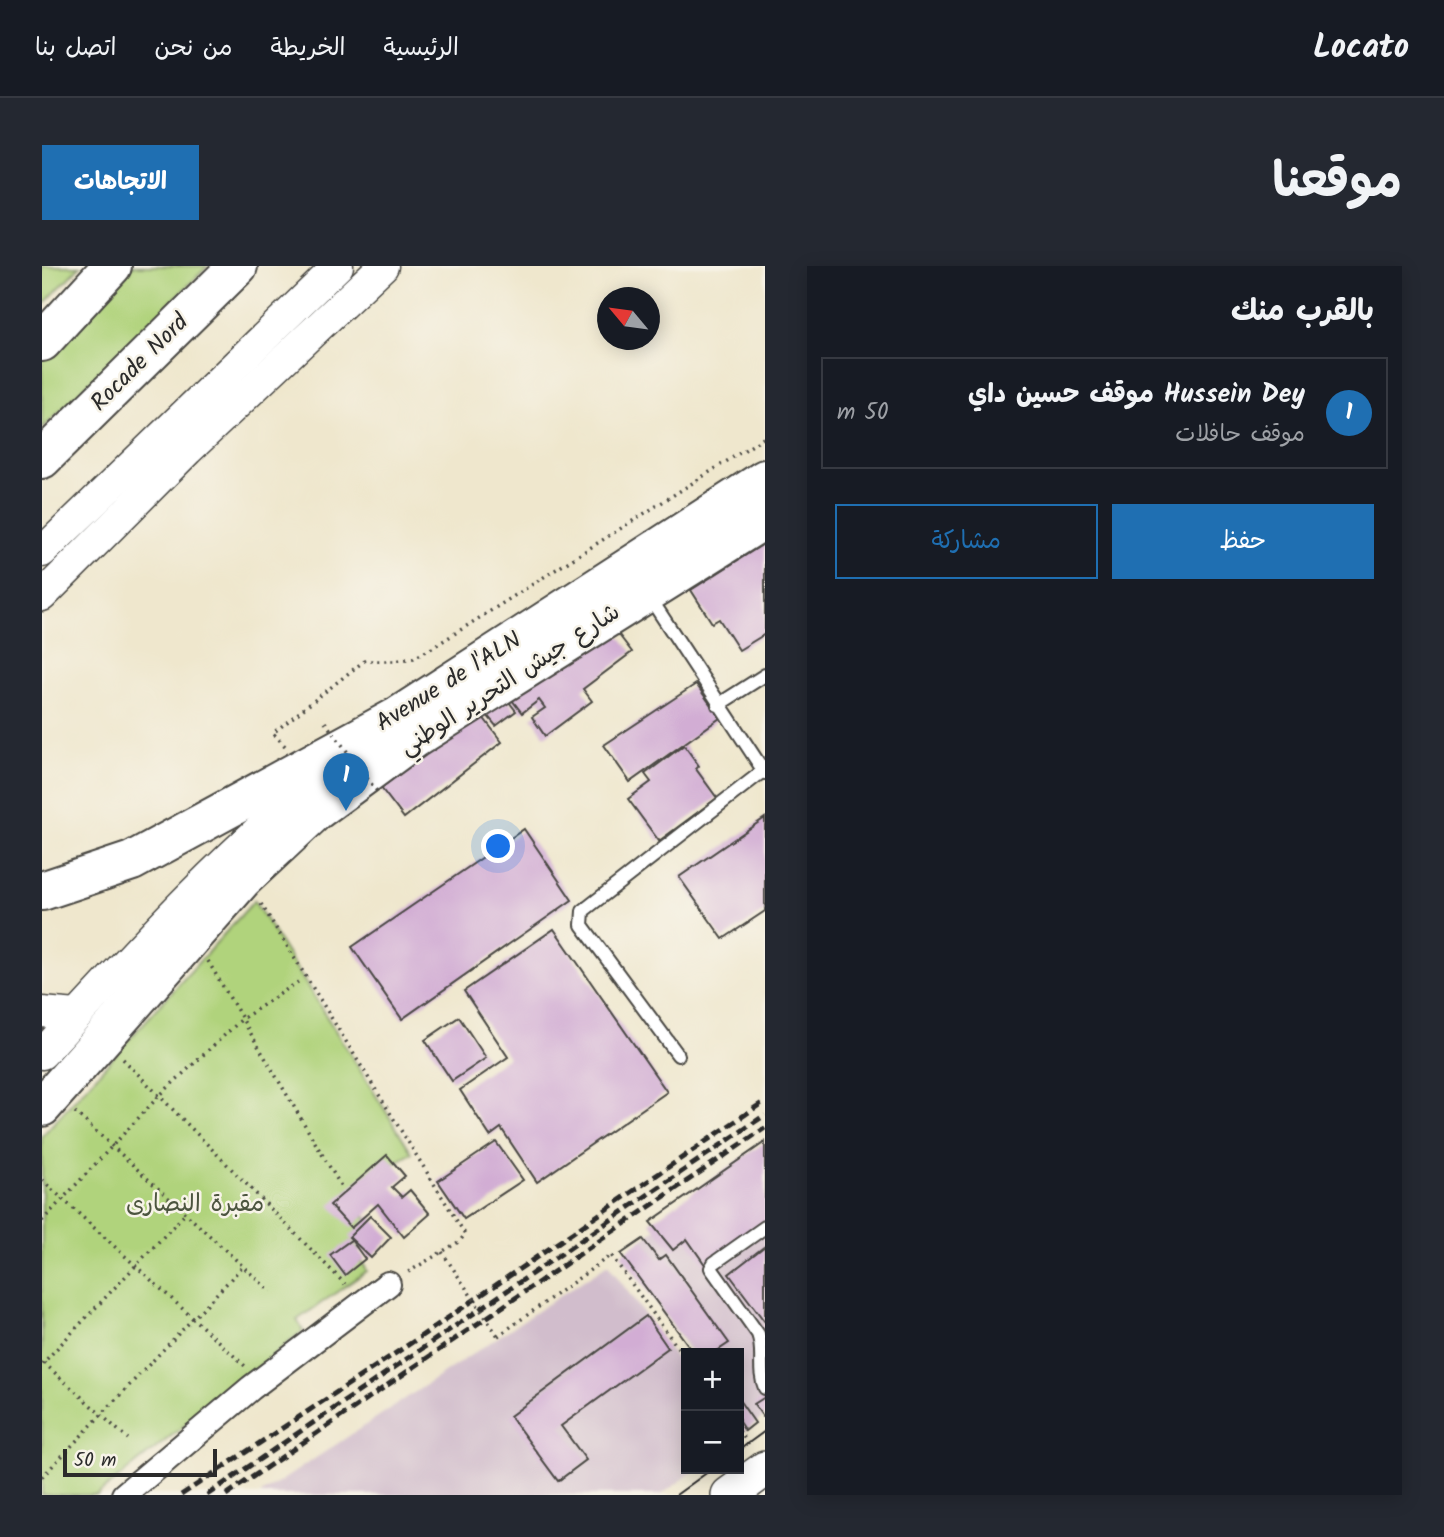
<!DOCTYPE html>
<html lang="ar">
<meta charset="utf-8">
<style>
:root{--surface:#171b24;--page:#242831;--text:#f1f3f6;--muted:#9ea1a6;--line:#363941;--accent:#1f6fb2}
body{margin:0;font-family:Kalam,"Playpen Sans Arabic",sans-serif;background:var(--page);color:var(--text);direction:rtl}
.controls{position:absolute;right:21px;bottom:21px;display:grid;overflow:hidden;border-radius:0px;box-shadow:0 4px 18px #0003}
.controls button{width:63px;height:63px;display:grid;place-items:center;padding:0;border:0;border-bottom:2px solid var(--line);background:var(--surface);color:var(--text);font:35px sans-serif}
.compass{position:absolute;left:555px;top:21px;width:63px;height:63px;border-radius:50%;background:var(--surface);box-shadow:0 4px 18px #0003;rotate:299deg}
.scale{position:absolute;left:21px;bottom:18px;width:154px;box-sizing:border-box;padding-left:7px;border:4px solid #2b2b2b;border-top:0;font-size:19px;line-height:24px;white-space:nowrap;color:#2b2b2b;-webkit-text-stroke:5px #f7f3e8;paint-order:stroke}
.you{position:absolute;left:457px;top:581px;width:24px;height:24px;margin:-18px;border:5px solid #fff;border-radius:50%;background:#1a73e8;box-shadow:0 0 0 10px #1a73e833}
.badge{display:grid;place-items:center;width:46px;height:46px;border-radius:50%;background:var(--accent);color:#fff;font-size:23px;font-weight:700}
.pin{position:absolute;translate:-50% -58px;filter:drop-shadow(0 2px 4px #0008)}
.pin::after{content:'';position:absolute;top:37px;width:24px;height:21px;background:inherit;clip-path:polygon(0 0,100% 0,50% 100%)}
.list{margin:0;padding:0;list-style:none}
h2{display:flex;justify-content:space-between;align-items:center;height:91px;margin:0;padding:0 28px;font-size:30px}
h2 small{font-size:23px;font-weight:400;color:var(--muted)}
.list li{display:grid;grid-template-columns:46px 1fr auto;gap:21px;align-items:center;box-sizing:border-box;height:112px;margin:0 14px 14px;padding:0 14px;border:2px solid var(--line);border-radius:0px}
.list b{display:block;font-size:26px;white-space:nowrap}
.list p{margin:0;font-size:23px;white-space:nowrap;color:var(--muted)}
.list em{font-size:23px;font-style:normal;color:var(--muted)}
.actions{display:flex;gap:14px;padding:21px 28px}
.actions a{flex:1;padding:16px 0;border:2px solid var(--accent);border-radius:0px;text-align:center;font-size:24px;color:var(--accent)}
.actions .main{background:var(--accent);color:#fff}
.map{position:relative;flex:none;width:723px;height:1229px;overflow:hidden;direction:ltr;border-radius:0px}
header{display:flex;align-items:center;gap:42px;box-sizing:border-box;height:98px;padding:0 35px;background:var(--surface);border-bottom:2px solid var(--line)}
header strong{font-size:33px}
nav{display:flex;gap:38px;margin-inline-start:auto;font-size:24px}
.intro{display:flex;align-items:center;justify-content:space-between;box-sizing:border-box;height:168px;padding:0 42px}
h1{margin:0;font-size:49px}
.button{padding:18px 32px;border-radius:0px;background:var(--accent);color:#fff;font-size:24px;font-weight:700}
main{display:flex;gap:42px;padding:0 42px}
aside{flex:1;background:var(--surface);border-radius:0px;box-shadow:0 4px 18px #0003}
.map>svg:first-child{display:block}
.industrial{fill:#d1bdcc}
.green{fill:#b0d37c;stroke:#6e7f54;stroke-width:2}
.building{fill:#d2add4}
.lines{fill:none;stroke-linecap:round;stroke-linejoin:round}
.service-casing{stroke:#484743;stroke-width:16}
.minor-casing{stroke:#484743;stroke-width:28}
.tertiary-casing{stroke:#484743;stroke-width:33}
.secondary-casing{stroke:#484743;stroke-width:38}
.trunk-casing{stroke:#484743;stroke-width:42}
.motorway-casing{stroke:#484743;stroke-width:42}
.path{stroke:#484743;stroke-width:3.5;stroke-dasharray:2 5;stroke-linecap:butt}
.service{stroke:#fff;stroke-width:12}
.minor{stroke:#fff;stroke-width:24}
.tertiary{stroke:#fff;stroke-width:30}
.secondary{stroke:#fff;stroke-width:35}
.trunk{stroke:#fff;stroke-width:38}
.motorway{stroke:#fff;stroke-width:38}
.tram{stroke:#2b2b2b;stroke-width:2}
.rail{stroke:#2b2b2b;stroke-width:5;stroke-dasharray:10 5;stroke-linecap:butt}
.path-bridge{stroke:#484743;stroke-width:3.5;stroke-dasharray:2 5;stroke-linecap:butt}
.labels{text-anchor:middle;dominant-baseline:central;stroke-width:5;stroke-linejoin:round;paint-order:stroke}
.street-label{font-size:24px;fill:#2b2b2b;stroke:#f7f3e8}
.park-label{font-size:24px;fill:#4c553f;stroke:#f7f3e8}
</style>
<header>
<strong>Locato</strong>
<nav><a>الرئيسية</a><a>الخريطة</a><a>من نحن</a><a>اتصل بنا</a></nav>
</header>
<div class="intro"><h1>موقعنا</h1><a class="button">الاتجاهات</a></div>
<main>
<aside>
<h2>بالقرب منك<small></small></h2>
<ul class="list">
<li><span class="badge">1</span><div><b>Hussein Dey موقف حسين داي</b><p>موقف حافلات</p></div><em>50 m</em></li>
</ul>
<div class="actions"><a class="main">حفظ</a><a>مشاركة</a></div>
</aside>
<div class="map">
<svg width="723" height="1229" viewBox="0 0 723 1229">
<rect width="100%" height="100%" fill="#f7f3e8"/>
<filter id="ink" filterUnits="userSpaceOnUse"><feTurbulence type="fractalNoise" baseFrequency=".0143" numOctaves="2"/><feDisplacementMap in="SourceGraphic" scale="14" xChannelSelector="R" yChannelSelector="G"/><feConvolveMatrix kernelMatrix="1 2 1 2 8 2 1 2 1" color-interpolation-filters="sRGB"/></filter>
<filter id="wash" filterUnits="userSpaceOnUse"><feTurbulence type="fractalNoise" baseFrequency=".00686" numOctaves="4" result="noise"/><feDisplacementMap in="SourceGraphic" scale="28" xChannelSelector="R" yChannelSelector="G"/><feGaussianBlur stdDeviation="1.57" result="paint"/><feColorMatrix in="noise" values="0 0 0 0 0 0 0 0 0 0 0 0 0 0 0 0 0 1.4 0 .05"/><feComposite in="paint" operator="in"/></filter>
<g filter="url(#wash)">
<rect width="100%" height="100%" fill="#efe7cd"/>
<g class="industrial">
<path d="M723,885V1150L703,1165L697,1156V1087H649L579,988Z"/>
<path d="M566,998L644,1106V1203H655L619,1229H218Z"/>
</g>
<g class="green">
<path d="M0,0H38L0,40Z"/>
<path d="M88,0H166L0,163V93Z"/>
<path d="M212,635L370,887L306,924L335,968L315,986L325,1005L255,1054L261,1065L55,1229H0V870Z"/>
</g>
<g id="blocks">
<g class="building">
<path d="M723,277V368L697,384L677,353L670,357L649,324Z"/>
<path d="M567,356L590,386L541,423L550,435L503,470L490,451L503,442L497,434L480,447L467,430Z"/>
<path d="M654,418L678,452L588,516L562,479Z"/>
<path d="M464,432L474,445L454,460L444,448Z"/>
<path d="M437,446L460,476L362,552L339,522Z"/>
<path d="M642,479L657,500L654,503L675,532L617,575L586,533L609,516L603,508Z"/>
<path d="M723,552V645L681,673L637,611Z"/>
<path d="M482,563L530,634L360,753L310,681Z"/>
<path d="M512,663L625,826L495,916L459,862L448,870L418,824L466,791L422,725Z"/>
<path d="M417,751L444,792L410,815L383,774Z"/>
<path d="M454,876L481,914L422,953L396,915Z"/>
<path d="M723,876V958L664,1000L645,973L631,984L608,956Z"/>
<path d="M345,889L363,910L350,921L360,931L368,924L388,948L362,971L336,938L309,962L288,939Z"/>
<path d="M328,950L349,971L329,992L307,971Z"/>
<path d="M601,973L617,994L624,989L687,1077L672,1087H652L579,988Z"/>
<path d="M309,974L323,993L303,1009L288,989Z"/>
<path d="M723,980V1056L687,1008Z"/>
<path d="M604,1050L626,1082L519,1160L544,1194L516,1215L468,1150Z"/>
<path d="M723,1131V1150L721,1151L712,1138Z"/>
<path d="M697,1134L713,1157L703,1165L697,1156Z"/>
</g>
</g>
</g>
<g filter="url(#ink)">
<use href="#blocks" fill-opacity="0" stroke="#484743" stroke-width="2"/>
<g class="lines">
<g class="service-casing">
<g id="service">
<path d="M608,332L723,507"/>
<path d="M676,439L723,409"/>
<path d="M636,789L540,659L541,645L721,505"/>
<path d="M723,961L672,997L669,1002L716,1068C723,1086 715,1104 723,1122"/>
</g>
</g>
<g class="minor-casing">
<path id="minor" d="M82,1229L209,1122L346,1018"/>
</g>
<g class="tertiary-casing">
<g id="tertiary">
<path d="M0,286L296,0"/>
<path d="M0,330L146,184L341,0"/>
<path d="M0,746L35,749"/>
<path d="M0,788C93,686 185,584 294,498"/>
</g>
</g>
<g class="secondary-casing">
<path id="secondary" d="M687,1229L723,1203"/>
</g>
<g class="trunk-casing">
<g id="trunk">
<path d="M0,625L90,595L355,451L723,213"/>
<path d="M0,841L201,613L274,545L372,473L723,253"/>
</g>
</g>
<g class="motorway-casing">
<g id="motorway">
<path d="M0,76L70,0"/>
<path d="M0,193L196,0"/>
</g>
</g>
<g class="path">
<path d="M243,480L231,467L322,395H352L372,392L390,382L723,171"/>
<path d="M219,638L423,968L418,975L363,1008"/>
<path d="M166,695L300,922"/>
<path d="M81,793L303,1018"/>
<path d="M33,846L229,1026"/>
<path d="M0,914L203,1100"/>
<path d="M0,955L117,830L200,753L256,716"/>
<path d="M456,1070L569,989L644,1093"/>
<path d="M2,1097L86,1173"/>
<path d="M0,1098L143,948"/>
<path d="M697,1165L708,1180"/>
<path d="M0,1211L202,999"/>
</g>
<use href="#service" class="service"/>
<use href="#minor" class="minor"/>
<use href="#tertiary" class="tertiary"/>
<use href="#secondary" class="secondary"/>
<use href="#trunk" class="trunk"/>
<use href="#motorway" class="motorway"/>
<g class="tram">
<path d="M697,1184L723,1165"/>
<path d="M634,1229L670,1203"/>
</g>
<g class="rail">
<path d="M139,1229L372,1075L723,835"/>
<path d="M165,1229L723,849"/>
<path d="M184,1229L723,862"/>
</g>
<g class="path-bridge">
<path d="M283,456L337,528"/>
<path d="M400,986L456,1070"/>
</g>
</g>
</g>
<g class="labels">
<g class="street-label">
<text transform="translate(98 97) rotate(-45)">Rocade Nord</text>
<text transform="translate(468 414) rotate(-33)">شارع جيش التحرير الوطني</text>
<text transform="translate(407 416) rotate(-32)">Avenue de l'ALN</text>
</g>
<g class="park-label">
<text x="153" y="938">مقبرة النصارى</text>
</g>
</g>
</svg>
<div class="controls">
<button>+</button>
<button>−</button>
</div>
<svg class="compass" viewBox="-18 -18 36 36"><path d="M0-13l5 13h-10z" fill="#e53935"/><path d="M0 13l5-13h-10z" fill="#9ea1a6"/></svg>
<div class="scale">50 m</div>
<div class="you"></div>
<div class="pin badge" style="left:304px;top:545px">1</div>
</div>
</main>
